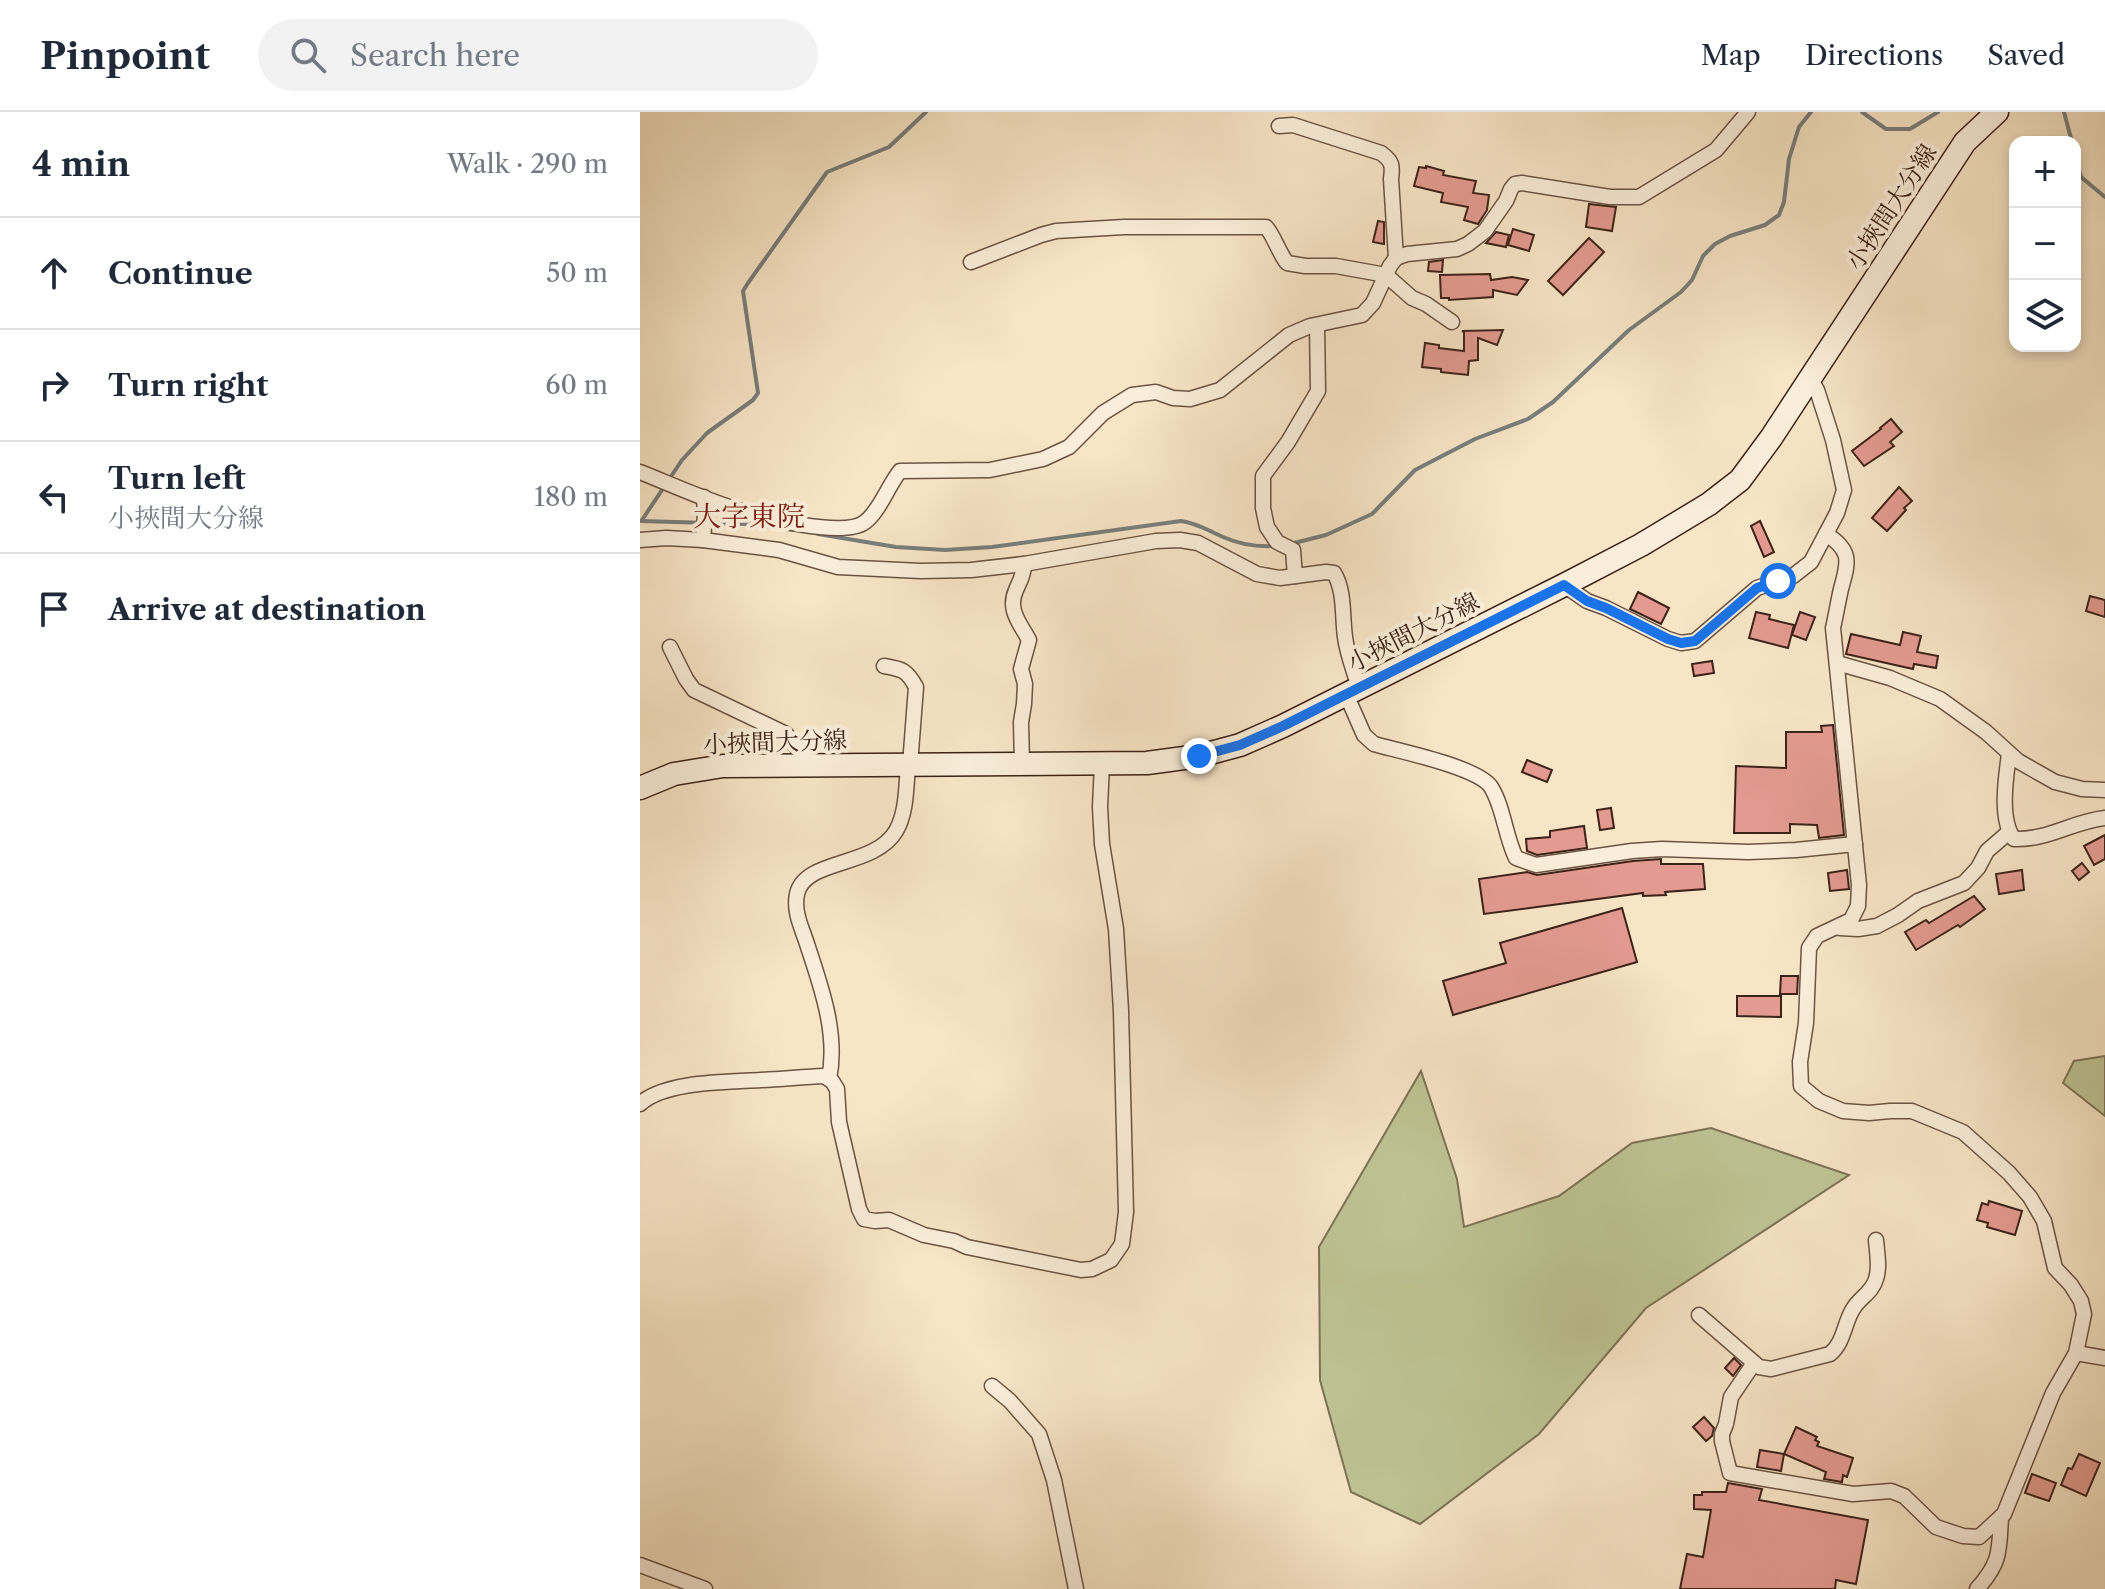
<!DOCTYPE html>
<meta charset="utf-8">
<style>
:root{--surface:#fff;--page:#f2f2f3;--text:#1f2937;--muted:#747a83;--line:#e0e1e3}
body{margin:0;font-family:"Libre Caslon Text","Noto Serif JP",serif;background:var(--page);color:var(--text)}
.controls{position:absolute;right:24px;top:24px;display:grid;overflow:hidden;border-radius:16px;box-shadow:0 4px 12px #0003}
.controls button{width:72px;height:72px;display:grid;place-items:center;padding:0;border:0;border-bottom:2px solid var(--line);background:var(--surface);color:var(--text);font:40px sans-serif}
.stop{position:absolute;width:24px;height:24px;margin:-18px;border:6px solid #1a73e8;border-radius:50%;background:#fff}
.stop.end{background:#1a73e8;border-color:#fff;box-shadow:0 2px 8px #0008}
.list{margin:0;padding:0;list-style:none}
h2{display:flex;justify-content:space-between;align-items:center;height:104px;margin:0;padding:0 32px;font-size:34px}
h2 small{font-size:26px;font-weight:400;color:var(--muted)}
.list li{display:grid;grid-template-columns:52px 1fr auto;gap:24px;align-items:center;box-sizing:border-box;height:112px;padding:0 32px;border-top:2px solid var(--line)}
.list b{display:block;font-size:30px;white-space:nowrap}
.list p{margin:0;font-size:26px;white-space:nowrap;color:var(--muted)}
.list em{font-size:26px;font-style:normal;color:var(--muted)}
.icon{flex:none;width:44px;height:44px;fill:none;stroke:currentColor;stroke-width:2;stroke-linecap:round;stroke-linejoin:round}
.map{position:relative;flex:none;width:1465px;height:1477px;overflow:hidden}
header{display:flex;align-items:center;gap:48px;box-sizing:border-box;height:112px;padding:0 40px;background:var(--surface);border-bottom:2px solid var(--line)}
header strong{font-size:38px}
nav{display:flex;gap:44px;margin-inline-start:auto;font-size:28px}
.search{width:560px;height:72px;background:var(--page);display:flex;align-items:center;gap:20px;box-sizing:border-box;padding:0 28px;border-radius:44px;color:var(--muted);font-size:30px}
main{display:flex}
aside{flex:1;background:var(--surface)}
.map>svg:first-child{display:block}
.green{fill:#bec494;stroke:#7e7356;stroke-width:2}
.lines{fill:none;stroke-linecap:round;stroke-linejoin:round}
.stream{stroke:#797e7c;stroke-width:4}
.building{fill:#e39a90;stroke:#3d2217;stroke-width:2}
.minor-casing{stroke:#6c5343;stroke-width:17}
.secondary-casing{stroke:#3d2217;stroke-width:25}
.minor{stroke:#faeeda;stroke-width:14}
.secondary{stroke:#faeeda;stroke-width:22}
.route{stroke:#1a73e8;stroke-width:10}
.labels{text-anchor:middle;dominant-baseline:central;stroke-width:8;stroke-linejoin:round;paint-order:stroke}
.street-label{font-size:24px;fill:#3d2217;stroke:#faeeda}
.quarter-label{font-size:28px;fill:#7a1f14;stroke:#faeeda}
</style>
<header>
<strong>Pinpoint</strong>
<div class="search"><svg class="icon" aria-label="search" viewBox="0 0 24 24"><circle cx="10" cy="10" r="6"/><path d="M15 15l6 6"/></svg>Search here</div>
<nav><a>Map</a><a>Directions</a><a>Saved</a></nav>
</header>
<main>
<aside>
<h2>4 min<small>Walk · 290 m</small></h2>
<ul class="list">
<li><svg class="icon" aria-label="ahead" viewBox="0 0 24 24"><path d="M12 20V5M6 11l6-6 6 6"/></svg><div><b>Continue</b></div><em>50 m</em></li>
<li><svg class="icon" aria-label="right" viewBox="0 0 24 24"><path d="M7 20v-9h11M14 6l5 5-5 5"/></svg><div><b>Turn right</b></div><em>60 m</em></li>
<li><svg class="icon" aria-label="left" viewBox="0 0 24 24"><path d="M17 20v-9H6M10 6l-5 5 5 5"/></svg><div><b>Turn left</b><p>小挾間大分線</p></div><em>180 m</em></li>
<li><svg class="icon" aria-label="arrive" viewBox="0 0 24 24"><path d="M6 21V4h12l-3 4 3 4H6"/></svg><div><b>Arrive at destination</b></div></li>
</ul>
</aside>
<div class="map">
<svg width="1465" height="1477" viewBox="0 0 1465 1477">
<rect width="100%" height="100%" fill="#f7e5c6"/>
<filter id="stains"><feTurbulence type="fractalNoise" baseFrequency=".0025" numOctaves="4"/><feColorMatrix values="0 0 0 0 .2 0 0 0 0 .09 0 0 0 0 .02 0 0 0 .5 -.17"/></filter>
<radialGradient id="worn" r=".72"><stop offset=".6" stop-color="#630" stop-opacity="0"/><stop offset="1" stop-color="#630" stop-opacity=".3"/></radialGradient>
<g class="green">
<path d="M1465,944V1004L1423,971L1434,949Z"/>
<path d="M781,959L817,1067L824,1115L919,1084L992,1031L1071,1016L1209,1063L1006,1196L899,1322L780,1412L711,1380L680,1268L679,1135Z"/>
</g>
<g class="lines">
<g class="stream">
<path d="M1222,0L1246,17H1270L1298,0"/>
<path d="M1424,0L1432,30"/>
<path d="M1435,43L1441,65L1465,85"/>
<path d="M2,408L42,348L67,321L113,288L118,281L103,179L108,171L187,60L249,35L286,0"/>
<path d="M0,409L106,412L154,418"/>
<path d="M178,422L256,435L305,438L352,435L541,409C557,411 569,419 583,425C599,432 617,435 634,434"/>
<path d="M650,432L686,423L732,402L775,358L835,327L888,307L913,290L989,218L1041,180L1052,168L1063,144L1075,132L1090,124L1125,113L1139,103L1144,90L1149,47L1159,15L1171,0"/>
</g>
</g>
<g class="building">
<path d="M786,54L804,59L803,63L836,69L833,81L849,83L847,98L838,112L824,108L828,95L801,90L803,81L774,74L779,55L786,56Z"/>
<path d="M949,92L976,95L972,119L946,115Z"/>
<path d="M738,109L744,110V132L733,130Z"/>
<path d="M873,117L894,123L889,139L868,133Z"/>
<path d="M856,120L869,123L866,135L846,131Z"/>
<path d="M949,126L964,140L923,183L908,169Z"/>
<path d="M803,148L802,160L788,159L789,150Z"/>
<path d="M850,162L851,168L872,165L888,168L877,183L853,178V185L809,188V186H801L800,163Z"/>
<path d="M863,218L857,233L838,226V248L829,249L828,263L801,260V257L782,255L785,231L799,233V236L824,239V220L822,219Z"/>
<path d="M1251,307L1262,320L1250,330L1254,334L1224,354L1212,339L1241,317L1240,316Z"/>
<path d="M1259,375L1272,389L1264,396L1266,398L1247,419L1232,406Z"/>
<path d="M1120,409L1134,440L1124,445L1111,414Z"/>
<path d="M998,480L1029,496L1021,512L990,497Z"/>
<path d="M1450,484L1465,488V505L1446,499Z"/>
<path d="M1116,500L1130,503L1129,507L1154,513L1148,536L1109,526Z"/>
<path d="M1160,500L1175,505L1166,528L1152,523Z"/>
<path d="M1263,520L1281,524L1277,540L1298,544L1296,556L1274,552L1273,557L1206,542L1211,522L1260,533Z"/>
<path d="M1072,549L1074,561L1054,564L1052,552Z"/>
<path d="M1193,613L1204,723L1179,726L1177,713L1150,712V721H1094L1096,654L1146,656V620H1182L1181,614Z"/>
<path d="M887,648L912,658L907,670L882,660Z"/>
<path d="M971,696L974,716L960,718L957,698Z"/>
<path d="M944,714L947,736L897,743L887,739L886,727L910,725V719Z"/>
<path d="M1465,723V747L1454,753L1444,734Z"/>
<path d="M1021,747V752H1063L1065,777L1025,780L1026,783L1003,784V781L844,802L839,767L887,760L897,763L993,749Z"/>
<path d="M1442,751L1449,760L1439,768L1432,759Z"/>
<path d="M1207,758L1209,777L1190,779L1188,761Z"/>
<path d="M1382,758L1384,778L1359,782L1356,762Z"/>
<path d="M1334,784L1345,797L1320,815L1318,813L1276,838L1265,820L1286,808L1289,811Z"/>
<path d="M982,796L997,850L813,903L803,869L866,851L860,831Z"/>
<path d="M1141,864H1158L1157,882H1140Z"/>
<path d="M1097,884H1141V905L1097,904Z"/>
<path d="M1349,1089L1382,1099L1375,1123L1347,1115L1348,1111L1337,1108L1342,1091L1348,1093Z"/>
<path d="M1094,1246L1101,1253L1093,1264L1085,1256Z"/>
<path d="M1064,1305L1074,1316L1072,1324L1066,1329L1053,1315Z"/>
<path d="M1156,1315L1177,1325L1175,1328L1179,1330L1177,1334L1213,1346L1207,1365L1203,1363L1202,1370L1184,1367L1186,1360L1144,1342Z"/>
<path d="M1120,1338L1144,1342L1141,1359L1117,1355Z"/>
<path d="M1439,1342L1460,1351L1446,1384L1421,1373L1428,1356L1432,1357Z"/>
<path d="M1392,1362L1416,1371L1409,1389L1385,1381Z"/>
<path d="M1088,1371L1122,1377L1119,1388L1228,1408L1216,1472L1196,1468L1195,1477H1040L1047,1442L1063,1445L1071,1398L1054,1397V1383H1062V1380H1086Z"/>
</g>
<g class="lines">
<g class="minor-casing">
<g id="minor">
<path d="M639,14L653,13L741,41C752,49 753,53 751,67L756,146"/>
<path d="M331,150L401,123L416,119L484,115H626C633,122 639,141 647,151L665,154H696L746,163L772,186L786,192L812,210"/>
<path d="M0,360C30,372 61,386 92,396C118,404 203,427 225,410C239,400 248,374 260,359L350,358L403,347L429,335L463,301L492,283L516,280L533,286L550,287L580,278L649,223L670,214L722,203L733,191L750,154L756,146L767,142L817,137L828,132L845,119L866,89L871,77L875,72L882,71L970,85H999L1076,38L1108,0"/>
<path d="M0,428L26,426L63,428L139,438L198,455L281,459L331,458L384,452L516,429L540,428L558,431L617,462L640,466L686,460L694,461C705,479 702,504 705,525C707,542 714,559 719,576"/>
<path d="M63,428L65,402L64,385"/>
<path d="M655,464L653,438L637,430L627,415L623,396V364L648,330L678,279L677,213"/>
<path d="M924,473L947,489L966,496L1028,527L1041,531L1055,529L1117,476L1153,464L1171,450L1197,401L1204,378L1193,328L1177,278L1170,266"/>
<path d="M30,535L46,567L54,578L146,622L171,653"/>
<path d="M1197,551L1250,566L1300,587L1346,620L1378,649L1415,670L1442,677L1465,678"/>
<path d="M244,554C262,557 267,558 276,575L270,653"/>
<path d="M706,582L724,623L734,632C758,639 838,655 851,675C864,696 865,724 876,746L896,753L992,739L1022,737L1108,740L1156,738L1215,732"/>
<path d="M1369,642C1366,665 1359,707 1374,727C1409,728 1431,710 1465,706"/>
<path d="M382,652L381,610L384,592L385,572L381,557L389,528C380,511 367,498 376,478C380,469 384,462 384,452"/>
<path d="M1200,816L1218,817L1237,814L1258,803L1278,789L1324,771L1338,756L1347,739L1369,720"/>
<path d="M189,967C198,923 182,877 168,835C163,818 153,801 157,782C165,746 234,756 256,719C267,700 266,674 268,653"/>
<path d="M0,992C24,969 88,970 121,968C142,967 163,965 184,964L192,969L197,977L199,1010L219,1097L224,1107L235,1109L249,1108L284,1123L314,1129L327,1135L441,1158L452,1157L471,1148L482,1132L486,1100L481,899L476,817L462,732L460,695L462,652"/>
<path d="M1059,1203L1119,1255L1131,1257L1190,1242C1204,1231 1204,1211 1213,1197C1220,1185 1232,1181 1236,1167C1240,1155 1237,1141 1236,1128"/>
<path d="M1436,1241L1465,1246"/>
<path d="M1114,1251L1091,1285L1086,1312L1082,1322V1329L1090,1361L1213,1382L1251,1379L1264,1384L1296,1415L1323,1424L1339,1425L1364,1402L1413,1281L1436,1241L1444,1202L1441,1189L1431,1173L1415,1156L1404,1109L1390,1085L1369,1061L1323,1020L1272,999H1250L1229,1001L1203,999L1179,989L1161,974L1160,950L1166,911L1169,836L1177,824L1211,808L1218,794L1219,773L1193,516C1196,503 1198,490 1201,477C1208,451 1213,439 1186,422"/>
<path d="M352,1274L370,1289L399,1322L414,1368L436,1477"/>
<path d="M0,1453L65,1477"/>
<path d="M1337,1477C1361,1450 1359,1440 1361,1405"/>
</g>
</g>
<g class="secondary-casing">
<path id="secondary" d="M0,676L34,662L83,654L507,651L559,644L600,633L643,614L924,473L1001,433L1069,392L1100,368L1131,326L1325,30L1357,0"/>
</g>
<use href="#minor" class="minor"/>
<use href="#secondary" class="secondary"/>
</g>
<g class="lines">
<path class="route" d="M559,644L600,633L643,614L924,473L947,489L966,496L1028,527L1041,531L1055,529L1117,476L1138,469"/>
</g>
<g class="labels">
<g class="street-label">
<text transform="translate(1251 95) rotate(-57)">小挾間大分線</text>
<text transform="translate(773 520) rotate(-27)">小挾間大分線</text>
<text transform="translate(135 630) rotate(-2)">小挾間大分線</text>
</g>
<g class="quarter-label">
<text x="109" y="404">大字東院</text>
</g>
</g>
<rect width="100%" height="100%" filter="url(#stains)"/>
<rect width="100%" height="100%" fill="url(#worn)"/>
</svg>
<div class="controls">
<button>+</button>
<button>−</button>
<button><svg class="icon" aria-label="layers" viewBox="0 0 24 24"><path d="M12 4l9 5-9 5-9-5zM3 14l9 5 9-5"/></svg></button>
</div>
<div class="stop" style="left:1138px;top:469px"></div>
<div class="stop end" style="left:559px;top:644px"></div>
</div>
</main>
